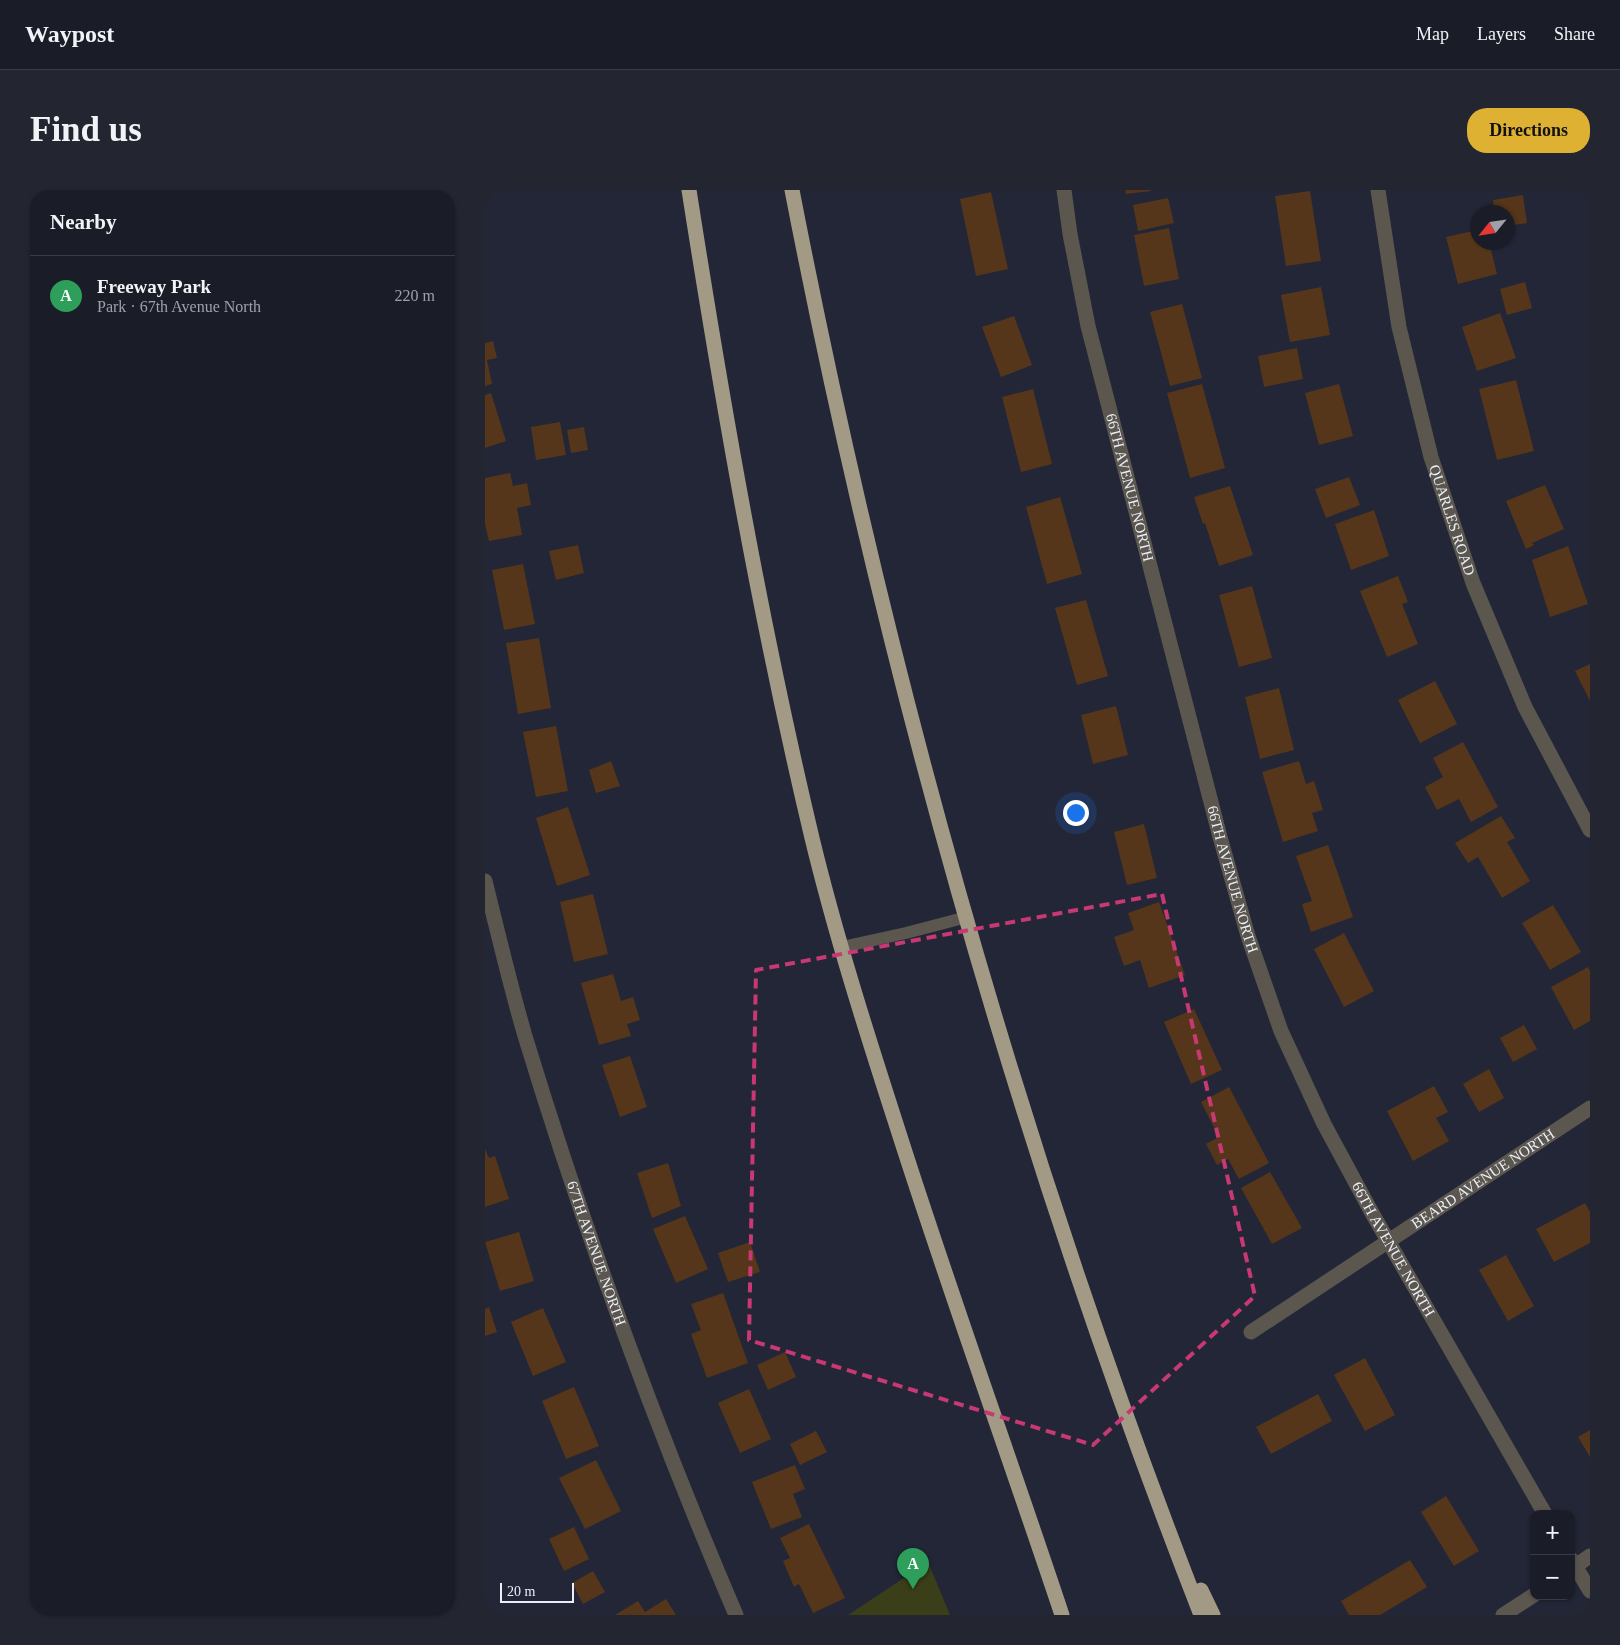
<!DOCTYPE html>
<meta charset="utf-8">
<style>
:root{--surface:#1a1c28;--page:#232530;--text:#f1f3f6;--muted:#9fa1a8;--line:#383a45;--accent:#deb133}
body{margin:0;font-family:"Times New Roman",serif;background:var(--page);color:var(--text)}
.controls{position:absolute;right:15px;bottom:15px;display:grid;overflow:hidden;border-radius:10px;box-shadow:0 1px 4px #0004}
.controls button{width:45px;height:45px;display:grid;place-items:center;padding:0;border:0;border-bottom:1px solid var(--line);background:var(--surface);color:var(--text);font:25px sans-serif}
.compass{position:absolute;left:985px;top:15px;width:45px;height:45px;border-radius:50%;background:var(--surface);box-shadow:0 1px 4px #0004;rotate:240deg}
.scale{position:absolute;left:15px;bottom:12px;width:74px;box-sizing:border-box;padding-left:5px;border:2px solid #eceffa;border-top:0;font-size:14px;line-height:18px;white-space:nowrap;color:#eceffa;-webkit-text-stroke:4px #222636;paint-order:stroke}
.you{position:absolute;left:590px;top:622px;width:18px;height:18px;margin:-12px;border:4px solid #fff;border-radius:50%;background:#1a73e8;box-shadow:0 0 0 8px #1a73e833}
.badge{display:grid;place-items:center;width:32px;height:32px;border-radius:50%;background:var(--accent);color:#fff;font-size:16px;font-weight:700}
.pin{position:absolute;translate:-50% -41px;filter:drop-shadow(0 1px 2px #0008)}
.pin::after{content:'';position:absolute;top:26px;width:18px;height:15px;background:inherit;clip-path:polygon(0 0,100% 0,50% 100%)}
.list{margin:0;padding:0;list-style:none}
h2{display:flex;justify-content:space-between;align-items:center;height:65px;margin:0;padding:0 20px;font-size:21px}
h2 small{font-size:16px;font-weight:400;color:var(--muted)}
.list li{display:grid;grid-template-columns:32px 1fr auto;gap:15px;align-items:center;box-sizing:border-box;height:80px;padding:0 20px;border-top:1px solid var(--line)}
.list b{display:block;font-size:19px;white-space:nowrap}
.list p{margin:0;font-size:16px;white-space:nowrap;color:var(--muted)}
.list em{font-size:16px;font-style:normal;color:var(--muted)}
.map{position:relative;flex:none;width:1105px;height:1425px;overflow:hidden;border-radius:20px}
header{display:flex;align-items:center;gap:30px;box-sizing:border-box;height:70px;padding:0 25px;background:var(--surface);border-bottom:1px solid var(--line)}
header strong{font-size:24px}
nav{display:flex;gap:28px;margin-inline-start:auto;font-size:18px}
.intro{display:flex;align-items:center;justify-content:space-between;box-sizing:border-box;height:120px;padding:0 30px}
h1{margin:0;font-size:35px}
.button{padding:12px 22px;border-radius:20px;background:var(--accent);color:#111;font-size:18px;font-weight:700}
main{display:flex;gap:30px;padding:0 30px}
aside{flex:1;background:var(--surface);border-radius:20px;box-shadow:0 1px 4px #0004}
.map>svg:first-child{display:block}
.green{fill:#3a3f1a}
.building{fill:#55361a}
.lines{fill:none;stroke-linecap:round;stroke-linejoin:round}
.service{stroke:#5b574f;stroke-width:12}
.minor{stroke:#5b574f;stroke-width:15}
.motorway{stroke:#a39a86;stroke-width:15}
.marked{fill:none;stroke:#c83873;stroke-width:4;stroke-dasharray:10 6;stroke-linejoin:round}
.labels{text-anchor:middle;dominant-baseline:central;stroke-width:4;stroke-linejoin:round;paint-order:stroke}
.street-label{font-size:15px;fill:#eceffa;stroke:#222636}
</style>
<header>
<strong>Waypost</strong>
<nav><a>Map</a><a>Layers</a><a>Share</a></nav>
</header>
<div class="intro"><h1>Find us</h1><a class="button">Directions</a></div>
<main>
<aside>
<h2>Nearby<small></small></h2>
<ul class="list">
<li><span class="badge" style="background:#2e9e5b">A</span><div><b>Freeway Park</b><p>Park · 67th Avenue North</p></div><em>220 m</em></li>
</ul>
</aside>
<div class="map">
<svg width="1105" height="1425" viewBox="0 0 1105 1425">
<rect width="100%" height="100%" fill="#222636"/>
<path class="green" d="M443,1372L465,1425H363Z"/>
<g class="building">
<path d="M640,0H666V1L641,4Z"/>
<path d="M825,1L836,71L801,76L790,6Z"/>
<path d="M506,2L523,79L491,86L475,9Z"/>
<path d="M1038,5L1042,33L1022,36V22H1010L1008,10Z"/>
<path d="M683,8L689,33L653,41L648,15Z"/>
<path d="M684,38L694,89L659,96L649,45Z"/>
<path d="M992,40V52H1004L1012,84L973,94L961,47Z"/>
<path d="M1040,92L1047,118L1022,125L1015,99Z"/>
<path d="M836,97L845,145L805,152L796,105Z"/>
<path d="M697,114L717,188L685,196L665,122Z"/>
<path d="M1015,123L1031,168L992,181L977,137Z"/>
<path d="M529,126L547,175L516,187L497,137Z"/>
<path d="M8,151L12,168L2,170L7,194L0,196V153Z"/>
<path d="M812,158L818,189L779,197L773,166Z"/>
<path d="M1031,190L1049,261L1012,270L994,199Z"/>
<path d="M717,194L740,278L705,288L682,203Z"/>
<path d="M854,194L868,246L834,255L820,203Z"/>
<path d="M548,199L567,274L536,282L517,207Z"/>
<path d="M6,203L21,251L0,258V205Z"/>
<path d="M75,232L81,265L51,270L46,237Z"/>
<path d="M99,237L103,260L86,263L82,240Z"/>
<path d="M25,283L28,296L42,293L46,315L32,318L37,345L4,351L0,334V288Z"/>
<path d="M864,287L875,315L841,328L830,299Z"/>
<path d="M1060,295L1079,339L1047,353L1049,355L1041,359L1021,311Z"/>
<path d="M745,296L768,365L734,376L720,333L718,334L709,307Z"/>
<path d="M575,307L597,384L562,394L541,317Z"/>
<path d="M889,320L904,366L866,380L850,334Z"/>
<path d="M93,355L99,383L71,390L64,361Z"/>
<path d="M1083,356L1103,414L1065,427L1047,370Z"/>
<path d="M38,374L50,434L19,440L7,380Z"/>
<path d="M913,386L923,412L917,414L933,454L902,467L875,401Z"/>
<path d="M767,396L787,468L754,477L734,405Z"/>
<path d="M601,410L623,486L592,495L570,418Z"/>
<path d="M54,448L66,518L33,524L21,453Z"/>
<path d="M1105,474V511L1090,481Z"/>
<path d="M950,491L972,534L935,553L913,510Z"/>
<path d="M794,498L809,560L775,569L760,507Z"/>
<path d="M631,516L643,565L608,574L596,525Z"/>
<path d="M71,536L83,601L51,607L38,542Z"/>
<path d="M978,552L1013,617L986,632L974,609L952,620L940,597L958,587L948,568Z"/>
<path d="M126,571L135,596L111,603L104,580Z"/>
<path d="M814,571L821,594L829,591L838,620L827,623L833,641L798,652L777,582Z"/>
<path d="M83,617L105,685L72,696L51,628Z"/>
<path d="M1016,626L1030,648L1022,652L1045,691L1017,708L993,667L983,673L970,653Z"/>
<path d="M659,634L672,688L642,695L629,642Z"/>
<path d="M843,655L868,727L826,742L817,714L827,711L811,666Z"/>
<path d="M108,704L123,764L89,772L75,712Z"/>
<path d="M674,712L700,785L664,798L655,770L639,776L629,747L649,740L643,723Z"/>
<path d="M1068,715L1096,762L1065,780L1037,733Z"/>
<path d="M859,743L889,801L859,817L829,759Z"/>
<path d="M1103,777L1105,781V831L1089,840L1066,797Z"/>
<path d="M128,784L136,811L148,807L155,830L142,834L146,846L114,855L96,793Z"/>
<path d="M709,819L737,880L706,894L679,832Z"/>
<path d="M1039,835L1052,859L1028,872L1015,848Z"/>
<path d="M145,866L162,917L135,927L117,875Z"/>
<path d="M1004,879L1019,908L994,922L978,894Z"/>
<path d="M949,896L963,922L951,928L964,951L928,971L902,921Z"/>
<path d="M744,897L784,973L754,989L743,969L732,975L721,954L734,947L716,912Z"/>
<path d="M0,959L4,968L10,966L24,1009L0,1017Z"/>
<path d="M183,973L196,1016L167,1028L152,983Z"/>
<path d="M785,982L817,1038L787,1054L756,998Z"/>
<path d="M1100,1013L1105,1022V1053L1069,1072L1051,1039Z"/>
<path d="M200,1026L223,1079L191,1093L168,1039Z"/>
<path d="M34,1042L49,1091L15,1101L0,1052Z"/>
<path d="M265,1052L275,1082L243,1092L233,1063Z"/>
<path d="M1021,1065L1049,1116L1023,1131L994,1080Z"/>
<path d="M238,1103L263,1173L222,1188L206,1144L216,1140L206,1114Z"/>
<path d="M4,1117L12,1142L0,1146V1119Z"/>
<path d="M58,1118L81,1172L48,1186L26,1132Z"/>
<path d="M300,1162L311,1187L283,1200L272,1175Z"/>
<path d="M880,1168L910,1225L880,1241L849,1185Z"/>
<path d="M89,1197L114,1256L81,1269L57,1211Z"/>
<path d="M264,1199L286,1249L255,1263L233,1213Z"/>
<path d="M833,1204L847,1231L786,1264L771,1237Z"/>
<path d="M1105,1240V1267L1093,1247Z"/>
<path d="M331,1241L342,1262L315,1275L305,1254Z"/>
<path d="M111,1270L136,1321L100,1339L74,1288Z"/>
<path d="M310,1275L320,1299L308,1304L317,1327L286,1339L267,1292Z"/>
<path d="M961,1306L994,1361L969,1376L936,1322Z"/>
<path d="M324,1334L360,1408L328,1423L314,1394L309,1397L298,1371L305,1368L295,1348Z"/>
<path d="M89,1337L104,1369L79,1381L64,1349Z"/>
<path d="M925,1370L942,1397L895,1425H864L856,1411Z"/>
<path d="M108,1381L120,1402L98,1414L87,1393Z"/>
<path d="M181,1409L191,1425H130L153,1411L160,1422Z"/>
</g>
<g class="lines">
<path class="service" d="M357,757L421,743L482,727"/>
<g class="minor">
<path id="s1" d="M579,0L585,44L603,136L735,647L763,746L796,841L839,934L887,1023L1060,1324"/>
<path id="s2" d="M893,0L914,137L946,267L988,393L1040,517L1105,640"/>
<path id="s3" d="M0,691C13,743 25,795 40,846C100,1043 170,1236 251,1425"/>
<path id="s4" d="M766,1142L1105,918"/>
<path d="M1086,1369L1105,1401"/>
<path d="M1086,1379L1105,1366"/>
<path d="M1018,1425L1049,1405"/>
</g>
<g class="motorway">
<path d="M204,0C238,217 276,434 327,648C351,747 382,844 413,940C465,1103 523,1263 577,1425"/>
<path d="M307,0C401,485 536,964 716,1425"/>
<path d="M716,1400L728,1425"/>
</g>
</g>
<path class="marked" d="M677,704L770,1106L608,1255L264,1150L271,780Z"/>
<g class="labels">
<g class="street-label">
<text stroke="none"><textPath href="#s1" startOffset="305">66TH AVENUE NORTH</textPath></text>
<text stroke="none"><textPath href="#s2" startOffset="339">QUARLES ROAD</textPath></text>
<text stroke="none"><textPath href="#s1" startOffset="710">66TH AVENUE NORTH</textPath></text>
<text stroke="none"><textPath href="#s4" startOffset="278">BEARD AVENUE NORTH</textPath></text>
<text stroke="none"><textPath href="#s1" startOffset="1115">66TH AVENUE NORTH</textPath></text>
<text stroke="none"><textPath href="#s3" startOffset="389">67TH AVENUE NORTH</textPath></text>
</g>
</g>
</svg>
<div class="controls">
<button>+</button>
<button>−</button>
</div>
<svg class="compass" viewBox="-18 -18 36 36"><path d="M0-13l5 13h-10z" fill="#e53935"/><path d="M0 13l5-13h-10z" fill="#9fa1a8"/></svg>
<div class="scale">20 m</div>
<div class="you"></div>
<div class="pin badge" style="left:428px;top:1399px;background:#2e9e5b">A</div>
</div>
</main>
